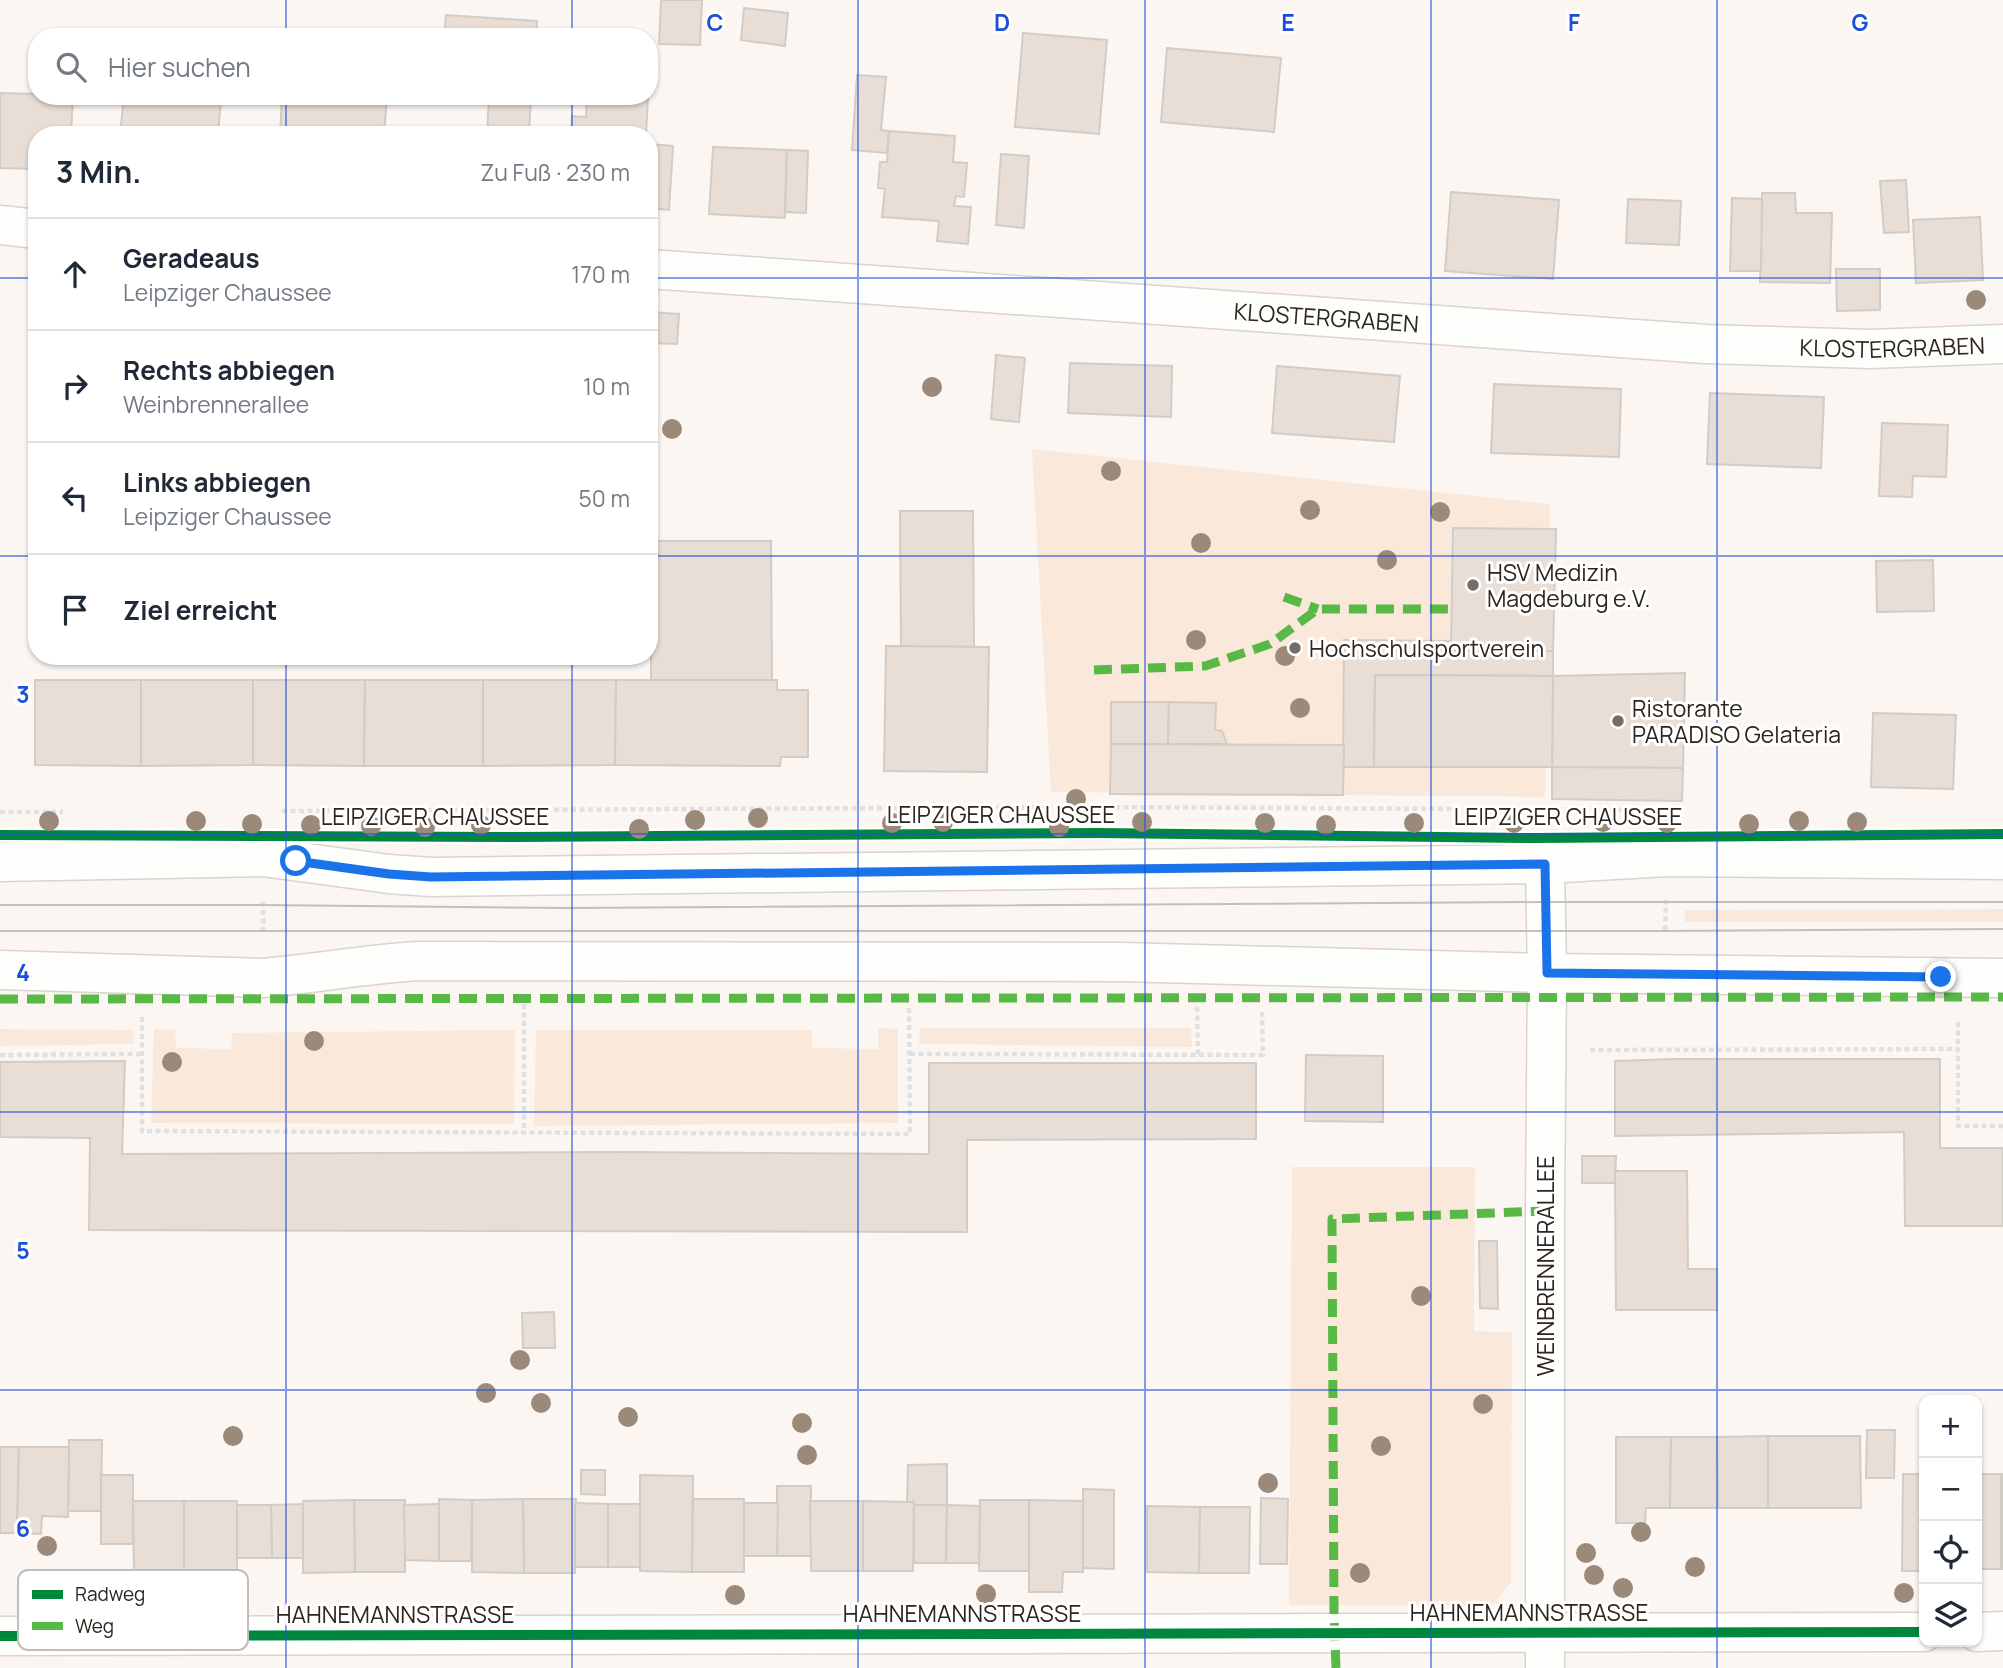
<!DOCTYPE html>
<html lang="de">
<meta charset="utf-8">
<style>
:root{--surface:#fff;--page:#f2f2f3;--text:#1f2937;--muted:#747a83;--line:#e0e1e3}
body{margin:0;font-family:Manrope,sans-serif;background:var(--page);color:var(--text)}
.controls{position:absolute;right:21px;bottom:21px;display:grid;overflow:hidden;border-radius:14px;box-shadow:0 2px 5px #0004}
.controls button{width:63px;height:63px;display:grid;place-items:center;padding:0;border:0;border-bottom:2px solid var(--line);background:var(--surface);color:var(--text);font:35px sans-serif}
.stop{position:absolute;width:21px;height:21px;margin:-16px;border:5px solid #1a73e8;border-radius:50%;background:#fff}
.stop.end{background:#1a73e8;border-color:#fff;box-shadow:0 2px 7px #0008}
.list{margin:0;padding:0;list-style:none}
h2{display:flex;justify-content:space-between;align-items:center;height:91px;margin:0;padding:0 28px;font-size:30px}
h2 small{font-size:23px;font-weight:400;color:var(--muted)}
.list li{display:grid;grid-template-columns:46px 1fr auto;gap:21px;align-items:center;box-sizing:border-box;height:112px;padding:0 28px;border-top:2px solid var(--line)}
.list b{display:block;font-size:26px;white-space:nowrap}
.list p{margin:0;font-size:23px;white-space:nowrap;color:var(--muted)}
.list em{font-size:23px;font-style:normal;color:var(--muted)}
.icon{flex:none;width:38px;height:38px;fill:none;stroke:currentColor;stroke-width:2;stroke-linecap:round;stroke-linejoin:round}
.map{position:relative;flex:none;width:2003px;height:1668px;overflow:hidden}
.search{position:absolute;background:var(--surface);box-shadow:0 2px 5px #0004;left:28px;top:28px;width:630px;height:77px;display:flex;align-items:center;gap:18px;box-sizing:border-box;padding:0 24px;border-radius:28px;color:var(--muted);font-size:26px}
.panel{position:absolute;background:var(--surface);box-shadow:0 2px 5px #0004;left:28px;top:126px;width:630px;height:539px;border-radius:28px}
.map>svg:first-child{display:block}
.green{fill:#fae9da}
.building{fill:#e9ded6;stroke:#d2ccc7;stroke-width:2}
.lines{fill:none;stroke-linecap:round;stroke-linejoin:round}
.minor-casing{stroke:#dad3ce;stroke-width:41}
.secondary-casing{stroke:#dad3ce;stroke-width:41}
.path{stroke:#e2e0de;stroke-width:4.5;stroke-dasharray:5 3.5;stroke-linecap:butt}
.minor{stroke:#fefefd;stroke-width:38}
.secondary{stroke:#fefefd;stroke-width:38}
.tram{stroke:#c1c0be;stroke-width:2}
.quiet{stroke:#58b947;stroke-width:9;stroke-dasharray:18 9;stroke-linecap:butt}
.cycleway-casing{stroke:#fff;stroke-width:15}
.cycleway{stroke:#00873e;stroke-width:10}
.tree{fill:#9b8979}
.route{stroke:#1a73e8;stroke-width:9}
.grid{fill:none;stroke:#1d4ed8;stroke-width:2;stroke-opacity:0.55}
.poi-dot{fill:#756e68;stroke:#fff;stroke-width:2.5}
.labels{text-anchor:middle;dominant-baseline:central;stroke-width:6;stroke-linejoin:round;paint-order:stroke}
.street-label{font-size:23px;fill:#2d251e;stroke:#fff}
.poi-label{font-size:23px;fill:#2d251e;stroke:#fff;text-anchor:start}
.key{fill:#fff;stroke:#c0bebc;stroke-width:2}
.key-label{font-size:19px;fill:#2d251e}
.grid-label{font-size:23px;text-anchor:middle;font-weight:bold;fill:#1d4ed8;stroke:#fff;stroke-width:6;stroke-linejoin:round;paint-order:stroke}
</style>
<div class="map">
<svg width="2003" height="1668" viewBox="0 0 2003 1668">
<rect width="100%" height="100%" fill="#fbf6f2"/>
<g class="green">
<path d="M1032,449L1550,504L1545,797L1051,792Z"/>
<path d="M2003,909V922H1685V910Z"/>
<path d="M878,1028L898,1029V1123L534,1126L536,1030H812V1048L878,1049Z"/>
<path d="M920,1028H1191L1192,1047L919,1044Z"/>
<path d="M0,1029L134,1030L133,1044L0,1046Z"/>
<path d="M154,1029L175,1030L176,1048L231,1049L232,1033L515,1030L514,1124L151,1123Z"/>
<path d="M1292,1167H1475L1474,1331L1512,1332L1511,1582L1492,1606L1289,1605Z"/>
</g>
<g class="building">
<path d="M661,0H702L700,45L659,44Z"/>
<path d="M744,8L788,13L785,46L741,40Z"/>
<path d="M446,15L537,21L536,37H444Z"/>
<path d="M1023,33L1107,40L1099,134L1015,127Z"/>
<path d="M1167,48L1281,58L1274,132L1161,122Z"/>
<path d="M857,75L886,77L881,130L889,131L887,153L852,150Z"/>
<path d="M0,93L37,94V96H73L71,135H37V169L0,168Z"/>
<path d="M124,96H190L221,99L218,135H120Z"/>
<path d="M282,96H387L384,135H280Z"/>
<path d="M489,96H531L529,135H487Z"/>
<path d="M587,96H648L646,135H571L572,116L586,117Z"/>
<path d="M889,131L955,136L953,162L967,163L964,197L956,196L954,206L971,207L968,244L937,241L939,221L882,217L885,189L878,188L880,162H887Z"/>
<path d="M649,144L673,146L669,210L649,208Z"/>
<path d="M713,147L787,150L785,218L709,214Z"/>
<path d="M787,150L808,151L806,213L785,212Z"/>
<path d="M1001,154L1029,156L1024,228L996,225Z"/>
<path d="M1906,180L1909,232L1884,233L1880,181Z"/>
<path d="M1451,192L1559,200L1553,279L1445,271Z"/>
<path d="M1762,193H1795L1796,213H1832L1830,283L1760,282Z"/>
<path d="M1732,198L1762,199L1761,271H1730Z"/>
<path d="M1628,199L1681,201L1679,245L1626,243Z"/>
<path d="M1980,217L1983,280L1916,283L1913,220Z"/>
<path d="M1836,269H1880V310L1837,311Z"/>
<path d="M649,312L679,314L677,344L649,343Z"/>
<path d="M996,355L1025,358L1019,422L991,419Z"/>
<path d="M1070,363L1172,366L1171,417L1068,413Z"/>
<path d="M1277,366L1400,376L1394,442L1272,433Z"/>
<path d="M1494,384L1621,389L1619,457L1491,453Z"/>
<path d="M1710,393L1824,397L1821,468L1707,464Z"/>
<path d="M1882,423L1948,425L1946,477L1913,476L1912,497L1879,496Z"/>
<path d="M900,511H973L974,647L901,646Z"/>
<path d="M1453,528L1556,529L1553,651H1451Z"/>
<path d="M651,541H771L772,680L651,681Z"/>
<path d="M1933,560L1934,611L1877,612L1876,561Z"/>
<path d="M1344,640L1451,641V651H1553V676L1375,675L1374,767H1343Z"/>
<path d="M886,646L989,647L987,772L884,771Z"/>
<path d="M1685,673L1683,768L1552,767L1553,676Z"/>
<path d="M1375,675L1553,676L1552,767H1374Z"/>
<path d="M35,680H141V766L35,765Z"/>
<path d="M141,680H253V765L141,766Z"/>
<path d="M253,680H365L364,766L253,765Z"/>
<path d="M365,680H483V766H364Z"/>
<path d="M483,680H616L615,765L483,766Z"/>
<path d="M616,680H777V690H808V757H781L780,766L615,765Z"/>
<path d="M1111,702H1169L1168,744H1111Z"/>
<path d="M1169,702L1216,703L1215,730L1222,731L1227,744H1168Z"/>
<path d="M1873,713L1956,715L1953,789L1871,787Z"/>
<path d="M1111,744L1344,745L1343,795L1110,794Z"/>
<path d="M1552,767L1683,768L1682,801L1552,799Z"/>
<path d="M1306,1055L1383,1056V1122L1305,1121Z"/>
<path d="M1675,1059H1940V1148H2003V1226H1905L1904,1132L1615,1136V1061Z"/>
<path d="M125,1061L122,1154L622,1152L929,1154V1063H1256V1139L967,1140V1232L89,1230L90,1138L0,1137V1062Z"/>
<path d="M1582,1156H1616L1615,1183H1582Z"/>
<path d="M1615,1171H1687L1688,1269H1717V1310H1616Z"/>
<path d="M1479,1241H1497L1498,1309L1480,1308Z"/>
<path d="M554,1312L555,1348H523L522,1313Z"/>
<path d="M1867,1430H1895L1894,1478H1866Z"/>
<path d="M1768,1436H1860L1861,1508H1768Z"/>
<path d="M1768,1436V1508H1718L1717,1437Z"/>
<path d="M1616,1437H1671L1670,1508H1646L1645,1523H1616Z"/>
<path d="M1671,1437H1717L1718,1508H1670Z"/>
<path d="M69,1440H102L101,1511H68Z"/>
<path d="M0,1447H19L17,1533H0Z"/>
<path d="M19,1447H69L68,1517L42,1516L41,1534L17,1533Z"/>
<path d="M947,1464V1505H914V1502H907L908,1465Z"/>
<path d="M581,1470H605V1495L581,1494Z"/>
<path d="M1903,1474H1924V1571H1902Z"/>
<path d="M1977,1474H2001V1569H1978V1589H1977Z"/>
<rect x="2001" y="1474" width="2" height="95"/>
<rect x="101" y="1475" width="32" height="69"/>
<path d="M640,1475L693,1476L692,1572L640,1571Z"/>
<rect x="777" y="1486" width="34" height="70"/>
<path d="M1083,1489L1114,1490V1569L1083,1568Z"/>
<path d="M1261,1498L1288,1499L1287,1564H1260Z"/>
<path d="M439,1499L472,1500L471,1561H439Z"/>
<path d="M523,1499H576L575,1573H524Z"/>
<path d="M523,1499L524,1573L472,1572V1500Z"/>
<path d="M693,1499H744V1572H692Z"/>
<path d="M354,1500H405V1572H355Z"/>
<path d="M354,1500L355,1572L303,1573V1501Z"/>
<path d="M980,1500H1029V1571H979Z"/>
<path d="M1029,1500L1083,1501V1572H1063L1062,1592H1029Z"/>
<path d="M133,1501H184V1592H161L160,1574H134Z"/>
<path d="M184,1501H237V1572H214V1592H184Z"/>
<path d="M810,1501H863V1571H811Z"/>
<path d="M863,1501L914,1502L913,1571H863Z"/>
<path d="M575,1503L608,1504V1567H575Z"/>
<path d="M744,1503H778L777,1556H744Z"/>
<path d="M303,1504V1558H272L271,1505Z"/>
<path d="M439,1504V1561L405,1560L404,1505Z"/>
<rect x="608" y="1504" width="32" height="63"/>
<path d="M237,1505H271L272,1558H237Z"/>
<path d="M914,1505H947L946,1563H914Z"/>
<path d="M947,1505L980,1506L979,1563H946Z"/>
<path d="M1147,1506L1200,1507L1199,1573L1147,1572Z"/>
<path d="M1200,1507H1250L1249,1573H1199Z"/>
</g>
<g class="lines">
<g class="minor-casing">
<g id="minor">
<path d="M0,225L37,229"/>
<path id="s1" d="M649,269L1706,344L1871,349L2003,344"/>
<path d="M1545,864L1547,973L1545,1211V1668"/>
<path d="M1977,1632L2003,1631"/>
<path d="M0,1636L1924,1632"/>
</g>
</g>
<g class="secondary-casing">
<g id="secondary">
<path d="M0,862L263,857L389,874L431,877L1545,864L1667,857L2003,860"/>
<path d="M0,970L262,978C314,974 366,964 418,961L1120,962L1547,973L2003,978"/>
</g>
</g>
<g class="path">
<path d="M282,811L1097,807L1645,810"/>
<path d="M0,812H63"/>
<path d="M1665,930L1666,900"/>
<path d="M263,932V902"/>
<path d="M524,1004V1133"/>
<path d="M1197,1007L1198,1055"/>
<path d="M142,1017V1131L910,1134L909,1006"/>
<path d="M1958,1022V1126H2003"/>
<path d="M1590,1050L1957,1049"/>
<path d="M910,1054L1263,1055L1262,1011"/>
<path d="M0,1055L141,1054"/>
</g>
<use href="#minor" class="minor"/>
<use href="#secondary" class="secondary"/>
<g class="tram">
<path d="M0,905H263L569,908L1546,902H2003"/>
<path d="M0,931H1665L2003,929"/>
</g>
<g class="quiet">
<path d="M1284,597L1318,609"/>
<path d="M1094,670L1205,666L1270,644L1318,609H1451"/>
<path d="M0,999L2003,997"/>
<path d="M1336,1668L1334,1615L1332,1219L1545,1211"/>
</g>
<g class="cycleway-casing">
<g id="cycleway">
<path d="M0,835L516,837L1098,833L1534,838L2003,834"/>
<path d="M0,1636L1924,1632"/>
</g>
</g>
<use href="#cycleway" class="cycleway"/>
</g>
<g class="tree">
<circle cx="1976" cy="300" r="10"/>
<circle cx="932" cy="387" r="10"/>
<circle cx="672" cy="429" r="10"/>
<circle cx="1111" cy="471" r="10"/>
<circle cx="1310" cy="510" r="10"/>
<circle cx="1440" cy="512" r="10"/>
<circle cx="1201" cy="543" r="10"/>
<circle cx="1387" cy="560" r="10"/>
<circle cx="1196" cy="640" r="10"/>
<circle cx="1285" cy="656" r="10"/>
<circle cx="1300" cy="708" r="10"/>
<circle cx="1076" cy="799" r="10"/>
<circle cx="758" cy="818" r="10"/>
<circle cx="695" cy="820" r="10"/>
<circle cx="49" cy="821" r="10"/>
<circle cx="196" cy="821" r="10"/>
<circle cx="1799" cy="821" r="10"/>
<circle cx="943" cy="822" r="10"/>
<circle cx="1142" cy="822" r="10"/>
<circle cx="1603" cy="822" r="10"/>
<circle cx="1857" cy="822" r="10"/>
<circle cx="892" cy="823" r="10"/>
<circle cx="1265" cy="823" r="10"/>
<circle cx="1414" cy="823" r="10"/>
<circle cx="1514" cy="823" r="10"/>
<circle cx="1667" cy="823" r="10"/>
<circle cx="252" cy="824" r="10"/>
<circle cx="1749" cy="824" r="10"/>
<circle cx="311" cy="825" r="10"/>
<circle cx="481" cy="825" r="10"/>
<circle cx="1326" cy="825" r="10"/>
<circle cx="371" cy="826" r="10"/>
<circle cx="425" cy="827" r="10"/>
<circle cx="1059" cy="827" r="10"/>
<circle cx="639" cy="829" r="10"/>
<circle cx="314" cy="1041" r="10"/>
<circle cx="172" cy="1062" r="10"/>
<circle cx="1421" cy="1296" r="10"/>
<circle cx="520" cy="1360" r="10"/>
<circle cx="486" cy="1393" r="10"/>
<circle cx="541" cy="1403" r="10"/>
<circle cx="1483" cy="1404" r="10"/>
<circle cx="628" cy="1417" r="10"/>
<circle cx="802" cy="1423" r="10"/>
<circle cx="233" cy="1436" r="10"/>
<circle cx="1381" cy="1446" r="10"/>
<circle cx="807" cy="1455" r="10"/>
<circle cx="1268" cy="1483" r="10"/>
<circle cx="1641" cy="1532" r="10"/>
<circle cx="47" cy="1546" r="10"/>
<circle cx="1586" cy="1553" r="10"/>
<circle cx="1695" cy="1567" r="10"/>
<circle cx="1360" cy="1573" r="10"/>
<circle cx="1594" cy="1575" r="10"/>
<circle cx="1623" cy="1588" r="10"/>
<circle cx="1904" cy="1593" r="10"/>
<circle cx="986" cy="1594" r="10"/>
<circle cx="735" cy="1595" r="10"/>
</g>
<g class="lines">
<path class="route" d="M296,861L389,874L431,877L1545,864L1547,973L1941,977"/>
</g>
<path class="grid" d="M286,0V37M572,0V37M858,0V1668M1145,0V1668M1431,0V1668M1717,0V1668M286,96V135M572,96V135M0,278H37M649,278H2003M0,556H37M649,556H2003M286,656V1668M572,656V1668M0,834H2003M0,1112H2003M0,1390H2003"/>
<g class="poi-dot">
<circle cx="1473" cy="585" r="7"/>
<circle cx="1295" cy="648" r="7"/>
<circle cx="1618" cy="721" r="7"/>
</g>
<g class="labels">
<g class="street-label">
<text stroke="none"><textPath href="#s1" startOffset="679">KLOSTERGRABEN</textPath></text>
<text stroke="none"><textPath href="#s1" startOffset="1246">KLOSTERGRABEN</textPath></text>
<text x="1001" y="814">LEIPZIGER CHAUSSEE</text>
<text x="435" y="816">LEIPZIGER CHAUSSEE</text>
<text x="1568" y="816">LEIPZIGER CHAUSSEE</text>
<text transform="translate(1545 1266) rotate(-90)">WEINBRENNERALLEE</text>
<text x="1529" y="1612">HAHNEMANNSTRASSE</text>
<text x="962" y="1613">HAHNEMANNSTRASSE</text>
<text x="395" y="1614">HAHNEMANNSTRASSE</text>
</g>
<g class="poi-label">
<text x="1487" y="572">HSV Medizin<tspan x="1487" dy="26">Magdeburg e.V.</tspan></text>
<text x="1309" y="648">Hochschulsportverein</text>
<text x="1632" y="708">Ristorante<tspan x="1632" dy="26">PARADISO Gelateria</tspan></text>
</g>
</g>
<rect x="18" y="1570" width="230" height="80" rx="10" class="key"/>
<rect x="32" y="1590" width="31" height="9" fill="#00873e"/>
<rect x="32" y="1622" width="31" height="8" fill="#58b947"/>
<g class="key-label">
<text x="75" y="1601">Radweg</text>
<text x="75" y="1633">Weg</text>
</g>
<g class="grid-label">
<text x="715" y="31">C</text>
<text x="1002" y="31">D</text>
<text x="1288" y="31">E</text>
<text x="1574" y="31">F</text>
<text x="1860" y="31">G</text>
<text x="23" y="703">3</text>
<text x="23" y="981">4</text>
<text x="23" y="1259">5</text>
<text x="23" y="1537">6</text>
</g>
</svg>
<div class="controls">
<button>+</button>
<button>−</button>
<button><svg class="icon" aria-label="locate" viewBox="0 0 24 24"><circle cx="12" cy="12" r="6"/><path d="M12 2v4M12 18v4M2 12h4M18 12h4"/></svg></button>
<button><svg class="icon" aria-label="layers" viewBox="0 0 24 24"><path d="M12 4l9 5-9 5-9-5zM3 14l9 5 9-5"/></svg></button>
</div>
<div class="stop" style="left:296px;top:861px"></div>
<div class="stop end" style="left:1941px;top:977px"></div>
<div class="search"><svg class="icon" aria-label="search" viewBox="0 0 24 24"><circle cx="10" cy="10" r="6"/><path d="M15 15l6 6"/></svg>Hier suchen</div>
<section class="panel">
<h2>3 Min.<small>Zu Fuß · 230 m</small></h2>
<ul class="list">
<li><svg class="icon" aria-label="ahead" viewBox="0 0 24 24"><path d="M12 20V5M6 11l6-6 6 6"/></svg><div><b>Geradeaus</b><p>Leipziger Chaussee</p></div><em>170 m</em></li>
<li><svg class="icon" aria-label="right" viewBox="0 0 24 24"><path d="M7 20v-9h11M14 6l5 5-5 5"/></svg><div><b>Rechts abbiegen</b><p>Weinbrennerallee</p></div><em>10 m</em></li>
<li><svg class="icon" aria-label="left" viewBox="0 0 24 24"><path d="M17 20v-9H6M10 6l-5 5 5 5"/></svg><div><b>Links abbiegen</b><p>Leipziger Chaussee</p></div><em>50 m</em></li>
<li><svg class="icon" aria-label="arrive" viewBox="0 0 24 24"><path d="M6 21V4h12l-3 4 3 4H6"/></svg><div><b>Ziel erreicht</b></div></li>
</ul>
</section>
</div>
